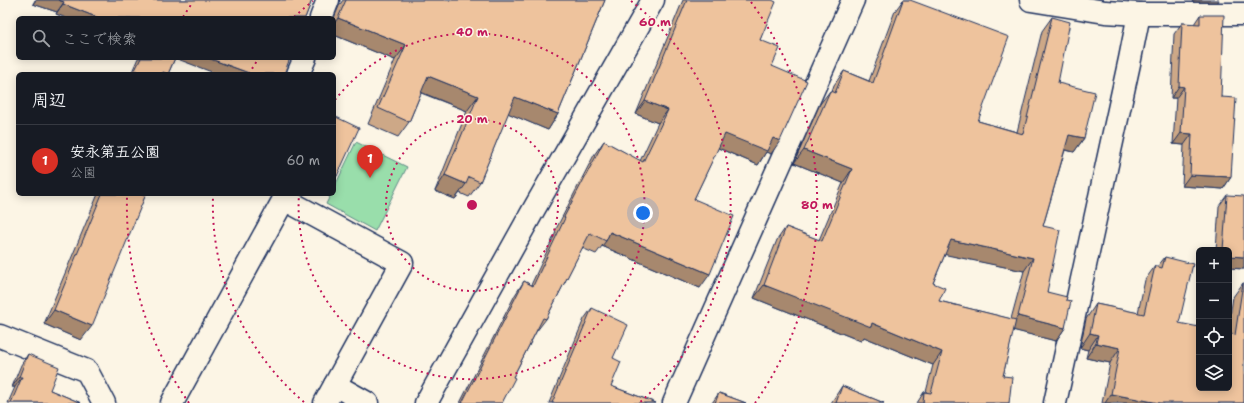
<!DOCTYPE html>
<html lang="ja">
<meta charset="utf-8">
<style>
:root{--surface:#171b24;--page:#20242c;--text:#f1f3f6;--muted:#9ea1a6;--line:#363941;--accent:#d93025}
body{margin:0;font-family:"Shantell Sans","Klee One",sans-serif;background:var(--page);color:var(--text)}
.controls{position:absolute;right:12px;bottom:12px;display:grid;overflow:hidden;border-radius:6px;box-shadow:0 2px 10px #0003}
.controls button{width:36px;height:36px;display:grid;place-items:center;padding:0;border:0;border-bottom:1px solid var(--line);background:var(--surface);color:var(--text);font:20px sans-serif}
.you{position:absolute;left:643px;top:213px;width:14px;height:14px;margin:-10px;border:3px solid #fff;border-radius:50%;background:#1a73e8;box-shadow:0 0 0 6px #1a73e833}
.badge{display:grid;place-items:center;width:26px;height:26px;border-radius:50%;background:var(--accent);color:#fff;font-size:13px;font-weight:700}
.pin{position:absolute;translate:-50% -33px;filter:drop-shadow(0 1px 2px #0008)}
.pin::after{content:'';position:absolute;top:21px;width:14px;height:12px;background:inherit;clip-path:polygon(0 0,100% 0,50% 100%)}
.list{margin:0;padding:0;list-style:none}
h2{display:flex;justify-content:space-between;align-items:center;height:52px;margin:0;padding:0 16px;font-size:17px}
h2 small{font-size:13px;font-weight:400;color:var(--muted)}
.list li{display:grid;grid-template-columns:26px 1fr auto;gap:12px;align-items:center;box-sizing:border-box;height:72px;padding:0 16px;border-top:1px solid var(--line)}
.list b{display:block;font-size:15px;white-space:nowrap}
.list p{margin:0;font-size:13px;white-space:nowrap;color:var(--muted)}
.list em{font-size:13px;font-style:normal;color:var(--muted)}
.icon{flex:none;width:22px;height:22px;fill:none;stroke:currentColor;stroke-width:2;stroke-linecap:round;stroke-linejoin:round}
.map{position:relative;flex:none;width:1244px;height:403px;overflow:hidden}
.search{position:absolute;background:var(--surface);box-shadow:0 2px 10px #0003;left:16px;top:16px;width:320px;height:44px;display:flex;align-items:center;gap:10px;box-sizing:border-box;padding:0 14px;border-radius:6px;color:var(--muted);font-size:15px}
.panel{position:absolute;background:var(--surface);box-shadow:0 2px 10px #0003;left:16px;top:72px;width:320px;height:124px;border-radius:6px}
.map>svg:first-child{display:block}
.green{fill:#99deab;stroke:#5a8684}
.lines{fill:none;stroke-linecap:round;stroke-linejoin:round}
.street-casing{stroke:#1b2f5e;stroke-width:25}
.secondary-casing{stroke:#1b2f5e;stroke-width:25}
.street{stroke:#fcf5e5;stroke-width:22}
.secondary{stroke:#fcf5e5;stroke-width:22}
.wall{fill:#cda887;stroke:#1b2f5e;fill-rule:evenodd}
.shaded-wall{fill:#a7886e;stroke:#1b2f5e}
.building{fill:#eec39d;stroke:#1b2f5e}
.ring{fill:none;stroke:#c2185b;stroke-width:2;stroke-dasharray:2 4}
.centre{fill:#c2185b;stroke:#fcf5e5;stroke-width:2}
.ring-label{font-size:12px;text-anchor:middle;font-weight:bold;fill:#c2185b;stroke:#fcf5e5;stroke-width:3;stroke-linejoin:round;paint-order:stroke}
</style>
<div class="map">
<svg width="1244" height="403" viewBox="0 0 1244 403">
<rect width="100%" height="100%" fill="#fcf5e5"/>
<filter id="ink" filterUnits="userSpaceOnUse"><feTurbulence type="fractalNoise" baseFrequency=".025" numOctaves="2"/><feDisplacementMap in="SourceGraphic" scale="8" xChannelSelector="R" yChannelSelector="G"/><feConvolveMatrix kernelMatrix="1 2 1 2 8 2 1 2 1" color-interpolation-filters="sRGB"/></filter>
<g filter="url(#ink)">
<path class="green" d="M356,142L407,167L375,231L326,204L331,194H334V188Z"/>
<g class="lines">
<g class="street-casing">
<g id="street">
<path d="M1031,0L1105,12L1139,14H1244"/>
<path d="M321,18L328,0"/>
<path d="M298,74L305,58"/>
<path d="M0,336L87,371L104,403"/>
<path d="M335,385L367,403"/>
<path d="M172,403L284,199L402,263L325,403"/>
<path d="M674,403L853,0"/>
<path d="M1055,403L1130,59L1139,14"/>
</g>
</g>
<g class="secondary-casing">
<path id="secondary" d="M426,403L534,209L653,0"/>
</g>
<use href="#street" class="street"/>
<use href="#secondary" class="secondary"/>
</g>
<g class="wall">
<path d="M35,0H312L305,18H66L56,14L57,12L33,4Z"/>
<path d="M343,0H605L558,114L548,130L508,113L480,182L469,197L460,193L455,199L435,191L467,111L421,93L409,122L398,137L368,124L395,60L334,35V18L339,6Z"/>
<path d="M683,0H772L760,40L772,66L771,154L766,152L758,165L718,148L694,199L700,288L602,246L596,254L582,248L546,319L536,332L513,377L502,403H460L515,295L524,281L531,285L556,232L555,231L594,155L604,141L640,161L658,123L636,114Z"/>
<path d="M903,0H910L978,121L1017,132L1042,31L1052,17L1058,83L1084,138L1074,152L1065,150L1043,226L1047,292L1066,300L1065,328L1056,341L1013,330L1003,376L1009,403H917L924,392H926L933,365L864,337L861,341L754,298L777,240L786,227L819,240L843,183L794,163L820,104L830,91H832L834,85L844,71L869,81L895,11ZM945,254L1024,271L1011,319L939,301L933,283Z"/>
<path d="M1200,15L1221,97L1231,177L1223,189L1182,186L1184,145L1173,144L1176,98H1171L1174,34L1182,23L1194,24Z"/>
<path d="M138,58H290H175L168,74H131Z"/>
<path d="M334,116L337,176L334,180Z"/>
<path d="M98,194H146L81,340L44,324Z"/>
<path d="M1227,195L1244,269L1229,268V250H1216L1219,206Z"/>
<path d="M1165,257L1179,323L1229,388V323L1233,297L1243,283L1244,403H1102L1110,363L1086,358L1088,350L1080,348L1086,319L1096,304L1138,313L1145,280L1155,266H1158Z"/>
<path d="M592,308L613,358L611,386L656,403H549L584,319Z"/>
<path d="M28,354L50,390L81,403H8L15,387H12L21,365Z"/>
<path d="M842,386L884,403H831L833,400Z"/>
<path d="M719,393L746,403H712Z"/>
</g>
<g class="shaded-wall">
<path d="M36,0H58L64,2L57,12L33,4Z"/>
<path d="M1193,0H1219L1218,2H1192Z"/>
<path d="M63,4L99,18H66L56,14Z"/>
<path d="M338,18L406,45L395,60L334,35V24Z"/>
<path d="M175,58H208L249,73L248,74H217Z"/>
<path d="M428,76L478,96L467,111L418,91Z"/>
<path d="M1179,86L1184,87L1176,98H1171Z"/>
<path d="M515,97L558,114L548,130L505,112Z"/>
<path d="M645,101L668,110L658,123L636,114Z"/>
<path d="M1181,133L1192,134L1184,145L1173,144Z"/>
<path d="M725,134L773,138L780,141L771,154L766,152L758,165L716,147Z"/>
<path d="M1069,135L1084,138L1074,152L1059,148Z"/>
<path d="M804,150L852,169L843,183L794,163Z"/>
<path d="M445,175L466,184L455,199L435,191Z"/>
<path d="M1190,175L1231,177L1223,189L1182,186Z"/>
<path d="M610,232L710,274L700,288L602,246L606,241Z"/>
<path d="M951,240L1033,258L1024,271L942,254Z"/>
<path d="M1229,256L1244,257V269L1229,268Z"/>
<path d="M764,285L872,323L942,352L933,365L864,337L861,341L754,298Z"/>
<path d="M54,310L92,326L81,340L44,324Z"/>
<path d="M1018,316L1065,328L1056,341L1008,329Z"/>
<path d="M1090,333L1098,335L1088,350L1080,348Z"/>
<path d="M1096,343L1120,348L1110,363L1086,358Z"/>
<path d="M19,377H22L15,387H12Z"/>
<path d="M1111,394L1159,403H1105Z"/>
</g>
<g class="building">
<path d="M58,0H312L305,18H99L63,4L64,2Z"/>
<path d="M346,0H605L558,114L515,97L480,182L469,177L466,184L445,175L478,96L428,76L409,122L378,108L406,45L338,18Z"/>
<path d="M687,0H772L776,2L760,40L780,48L772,66L807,81L780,141L773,138L767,151L725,134L694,199L734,216L710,274L610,232L606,241L590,233L546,319L543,318L513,377L515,378L502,403H462L524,281L533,286L565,218L564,217L604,141L643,162L668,110L645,101Z"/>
<path d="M903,0H910L1009,37L978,121L1023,134L1052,17L1070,22L1058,83L1095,92L1084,138L1069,135L1043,226L1060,230L1047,292L1067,297L1066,300L1071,301L1065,328L1018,316L1033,258L951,240L933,283L945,288L939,301L1016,320L1003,376L1012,377L1009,403H923L924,392L931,393L942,352L872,323L871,327L764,285L786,227L822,241L852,169L804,150L830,91L835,93L844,71L873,83Z"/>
<path d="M1200,15H1224L1221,97L1236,98L1231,177L1190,175L1192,134L1181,133L1184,87L1179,86L1182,23L1200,24Z"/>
<path d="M141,58H175L168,74L163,72L162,74H143L135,70Z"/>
<path d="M208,58H290L284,74H248L249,73Z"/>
<path d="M334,116L359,128L337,176L334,175Z"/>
<path d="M102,194H146L92,326L54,310Z"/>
<path d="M1227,195L1244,196V257L1229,256V250H1223Z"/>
<path d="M1165,257L1193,264L1179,323L1199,327V388H1229V333L1235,335L1243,283H1244V403H1159L1111,394L1120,348L1096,343L1098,335L1090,333L1096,304L1144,314L1155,266L1162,268Z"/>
<path d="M592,308L628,325L613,358L621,362L611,386L656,403H552Z"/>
<path d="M28,354L59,367L50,390L81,403H11L22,377H19Z"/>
<path d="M842,386L884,403H836Z"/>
<path d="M719,393L746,403H715Z"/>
</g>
</g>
<g class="ring">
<circle cx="472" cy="205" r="86"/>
<path d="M335 100A173 173 0 1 1 299 194"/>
<path d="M304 402A259 259 0 0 1 213 196M249 74A259 259 0 0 1 259 58M294 17A259 259 0 0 1 313 1M631 1A259 259 0 0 1 640 402"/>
<path d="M189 403A345 345 0 0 1 127 196M183 17A345 345 0 0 1 193 2M751 2A345 345 0 0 1 755 403"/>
</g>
<circle cx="472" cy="205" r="6" class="centre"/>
<g class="ring-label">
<text x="655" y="26">60 m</text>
<text x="472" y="36">40 m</text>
<text x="472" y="123">20 m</text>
<text x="817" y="209">80 m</text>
</g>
</svg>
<div class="controls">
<button>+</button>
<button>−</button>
<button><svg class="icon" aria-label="locate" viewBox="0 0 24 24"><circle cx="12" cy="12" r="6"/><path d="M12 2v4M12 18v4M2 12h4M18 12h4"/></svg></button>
<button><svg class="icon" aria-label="layers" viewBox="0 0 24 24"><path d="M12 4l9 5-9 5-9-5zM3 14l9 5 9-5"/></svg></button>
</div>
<div class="you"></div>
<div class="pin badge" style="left:370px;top:178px">1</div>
<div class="search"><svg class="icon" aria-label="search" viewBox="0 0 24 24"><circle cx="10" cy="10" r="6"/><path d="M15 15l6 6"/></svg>ここで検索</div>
<section class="panel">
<h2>周辺<small></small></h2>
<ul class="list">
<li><span class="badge">1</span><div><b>安永第五公園</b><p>公園</p></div><em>60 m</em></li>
</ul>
</section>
</div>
